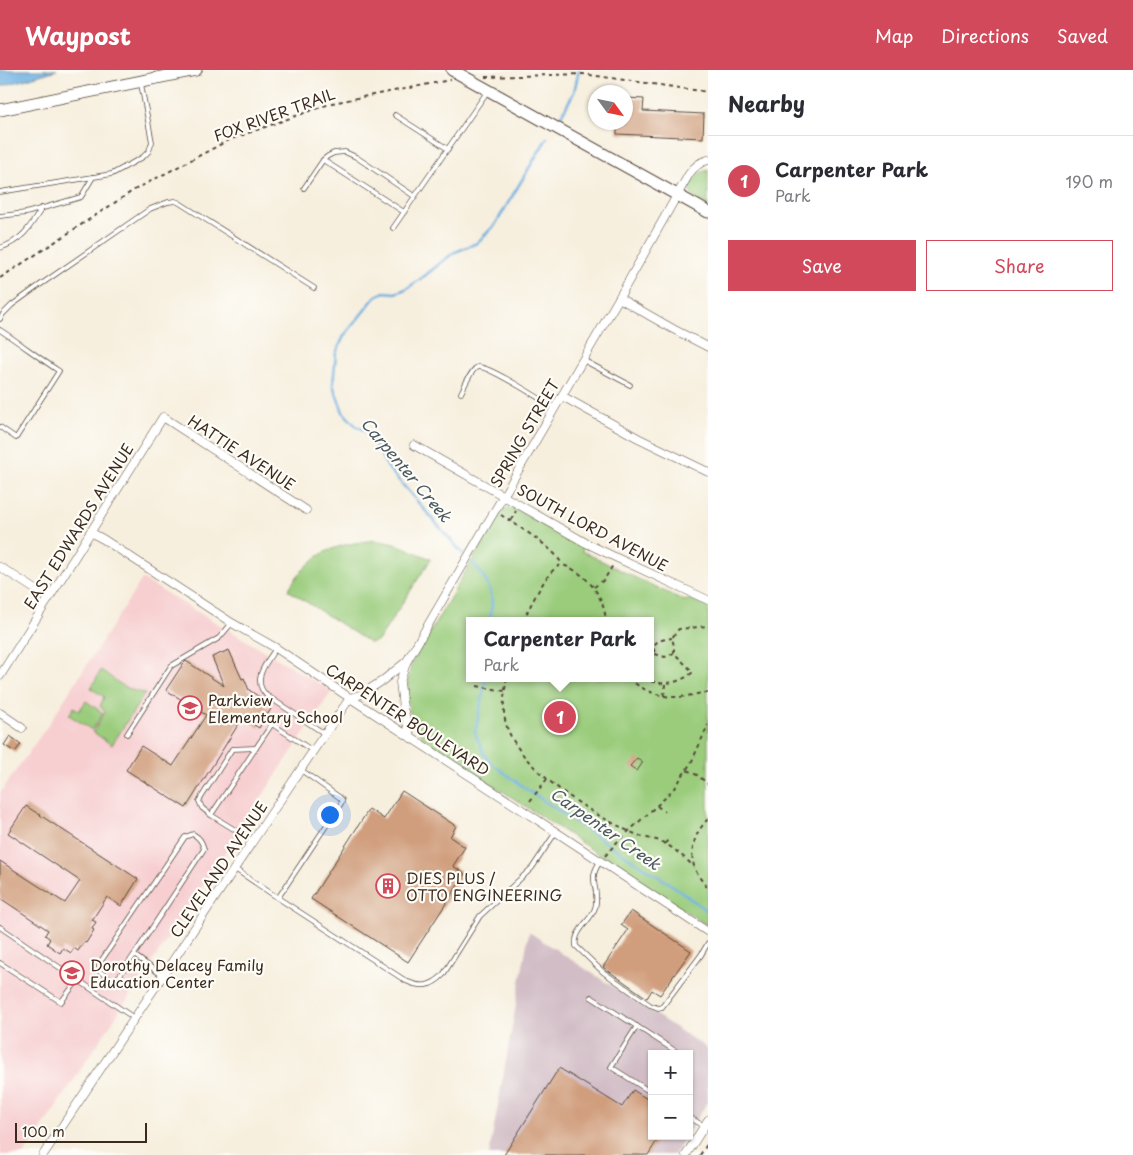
<!DOCTYPE html>
<meta charset="utf-8">
<style>
:root{--surface:#fff;--page:#f2f2f3;--text:#2b2b33;--muted:#7c7c81;--line:#e1e1e2;--accent:#d1495b}
body{margin:0;font-family:"Playpen Sans",sans-serif;background:var(--page);color:var(--text)}
.controls{position:absolute;right:15px;bottom:15px;display:grid;overflow:hidden;border-radius:0px;box-shadow:0 1px 4px #0004}
.controls button{width:45px;height:45px;display:grid;place-items:center;padding:0;border:0;border-bottom:1px solid var(--line);background:var(--surface);color:var(--text);font:25px sans-serif}
.compass{position:absolute;left:588px;top:15px;width:45px;height:45px;border-radius:50%;background:var(--surface);box-shadow:0 1px 4px #0004;rotate:123deg}
.scale{position:absolute;left:15px;bottom:12px;width:132px;box-sizing:border-box;padding-left:5px;border:2px solid #3b2a1e;border-top:0;font-size:14px;line-height:18px;white-space:nowrap;color:#3b2a1e;-webkit-text-stroke:4px #fdfcf7;paint-order:stroke}
.you{position:absolute;left:329px;top:744px;width:18px;height:18px;margin:-12px;border:4px solid #fff;border-radius:50%;background:#1a73e8;box-shadow:0 0 0 8px #1a73e833}
.badge{display:grid;place-items:center;width:32px;height:32px;border-radius:50%;background:var(--accent);color:#fff;font-size:16px;font-weight:700}
.pin{position:absolute;translate:-50% -50%;border:2px solid #fff;box-shadow:0 1px 5px #0006}
.popup{position:absolute;left:466px;top:547px;width:188px;height:65px;box-sizing:border-box;display:grid;place-content:center;border-radius:0px;background:var(--surface);filter:drop-shadow(0 1px 4px #0005);font-size:16px;white-space:nowrap;color:var(--muted)}
.popup b{font-size:19px;color:var(--text)}
.popup::after{content:'';position:absolute;left:50%;top:100%;margin-left:-10px;border:10px solid transparent;border-top-color:var(--surface)}
.list{margin:0;padding:0;list-style:none}
h2{display:flex;justify-content:space-between;align-items:center;height:65px;margin:0;padding:0 20px;font-size:21px}
h2 small{font-size:16px;font-weight:400;color:var(--muted)}
.list li{display:grid;grid-template-columns:32px 1fr auto;gap:15px;align-items:center;box-sizing:border-box;height:90px;padding:0 20px;border-top:1px solid var(--line)}
.list b{display:block;font-size:19px;white-space:nowrap}
.list p{margin:0;font-size:16px;white-space:nowrap;color:var(--muted)}
.list em{font-size:16px;font-style:normal;color:var(--muted)}
.actions{display:flex;gap:10px;padding:15px 20px}
.actions a{flex:1;padding:11px 0;border:1px solid var(--accent);border-radius:0px;text-align:center;font-size:18px;color:var(--accent)}
.actions .main{background:var(--accent);color:#fff}
.map{position:relative;flex:none;width:708px;height:1085px;overflow:hidden}
header{display:flex;align-items:center;gap:30px;box-sizing:border-box;height:70px;padding:0 25px;background:var(--accent);color:#fff}
header strong{font-size:24px}
nav{display:flex;gap:28px;margin-inline-start:auto;font-size:18px}
main{display:flex}
aside{flex:1;background:var(--surface)}
.map>svg:first-child{display:block}
.built{fill:#f7cfd1}
.industrial{fill:#d2bdc6}
.green{fill:#9acc7c;stroke:#6a7b4d;fill-rule:evenodd}
.water{fill:#6cafe1;stroke:#546c80}
.lines{fill:none;stroke-linecap:round;stroke-linejoin:round}
.stream{stroke:#6cafe1;stroke-width:2.5}
.building{fill:#d09e7d}
.lane-casing{stroke:#57483b;stroke-width:5.5}
.street-casing{stroke:#57483b;stroke-width:9}
.secondary-casing{stroke:#57483b;stroke-width:13}
.path{stroke:#57483b;stroke-width:2;stroke-dasharray:4 4;stroke-linecap:butt}
.lane{stroke:#fff;stroke-width:4}
.street{stroke:#fff;stroke-width:8}
.secondary{stroke:#fff;stroke-width:11}
.labels{text-anchor:middle;dominant-baseline:central;stroke-width:4.5;stroke-linejoin:round;paint-order:stroke}
.street-label{font-size:15px;fill:#3b2a1e;stroke:#fdfcf7}
.poi-label{font-size:15px;fill:#3b2a1e;stroke:#fdfcf7;text-anchor:start}
.water-label{font-size:16px;font-style:italic;fill:#4c5962;stroke:#fdfcf7}
</style>
<header>
<strong>Waypost</strong>
<nav><a>Map</a><a>Directions</a><a>Saved</a></nav>
</header>
<main>
<div class="map">
<svg width="708" height="1085" viewBox="0 0 708 1085">
<rect width="100%" height="100%" fill="#fdfcf7"/>
<filter id="ink" filterUnits="userSpaceOnUse"><feTurbulence type="fractalNoise" baseFrequency=".02" numOctaves="2"/><feDisplacementMap in="SourceGraphic" scale="10" xChannelSelector="R" yChannelSelector="G"/><feConvolveMatrix kernelMatrix="1 2 1 2 8 2 1 2 1" color-interpolation-filters="sRGB"/></filter>
<filter id="wash" filterUnits="userSpaceOnUse"><feTurbulence type="fractalNoise" baseFrequency=".0096" numOctaves="4" result="noise"/><feDisplacementMap in="SourceGraphic" scale="20" xChannelSelector="R" yChannelSelector="G"/><feGaussianBlur stdDeviation="1.12" result="paint"/><feColorMatrix in="noise" values="0 0 0 0 0 0 0 0 0 0 0 0 0 0 0 0 0 1.4 0 .05"/><feComposite in="paint" operator="in"/></filter>
<g filter="url(#wash)">
<rect width="100%" height="100%" fill="#f7efde"/>
<path class="built" d="M142,509L332,621L24,1085H0V723L48,655Z"/>
<path class="industrial" d="M529,862L708,979V1031L689,1061V984H652V1066H686L674,1085H489Z"/>
<g class="green">
<path d="M708,100V135C699,131 690,128 689,117C694,109 698,102 708,100Z"/>
<path d="M507,438L515,439L583,478L582,481L634,507L685,531L689,529L708,537V856L449,686C442,682 435,678 429,673C406,653 403,620 412,593L500,443L503,440ZM470,551H650V608H470Z"/>
<path d="M375,470L399,475L431,489L378,571L370,573L288,520C294,510 301,501 310,493C327,476 353,473 375,470Z"/>
<path d="M101,600C117,611 125,621 145,623L112,675L93,662L105,642L100,636L104,627L91,618Z"/>
<path d="M86,631L103,643L92,660L69,645L74,637L79,641Z"/>
</g>
<path class="water" d="M0,0H57L0,17Z"/>
<g class="lines">
<g class="stream">
<path d="M559,50L574,22L579,0"/>
<path d="M463,484L389,399L367,362L361,358L357,357L343,342L333,315L336,283L344,266L376,226L384,222L395,223L406,219L422,208L453,183L477,173L495,155L547,68"/>
<path d="M472,492C482,503 491,516 492,531C492,537 490,544 490,551"/>
<path d="M486,608L475,663L484,684L490,692L526,719L602,770L678,819L708,842"/>
</g>
</g>
<g id="blocks">
<g class="building">
<path d="M626,28L644,29L643,41L704,44L703,68L617,64V52H626Z"/>
<path d="M229,580L242,609L244,608L249,620L267,632L265,636L271,639L259,658L243,647L186,738L126,700L141,676L173,696L206,645L166,620L183,594L186,591L224,616L212,587Z"/>
<path d="M10,666L21,674L15,682L4,675Z"/>
<path d="M637,688L643,692L637,701L630,696Z"/>
<path d="M402,721L456,756L450,767L465,777L453,796L465,804L408,892L311,829L369,739L384,749Z"/>
<path d="M26,736L138,809L121,836L107,827L92,850L96,852L92,859L94,860L86,873L84,872L78,881L74,878L71,883L63,878L60,883L47,874L50,869L45,865L48,860L0,828V791L65,833L80,811L8,763Z"/>
<path d="M631,841L691,881L660,925L652,920L647,928L603,897L628,860L621,855Z"/>
<path d="M559,998L622,1037L633,1020L652,1032V1066H660L648,1085H504Z"/>
</g>
</g>
</g>
<g filter="url(#ink)">
<use href="#blocks" fill-opacity="0" stroke="#57483b" stroke-width="1"/>
<g class="lines">
<g class="lane-casing">
<g id="lane">
<path d="M395,45L448,79"/>
<path d="M323,90L404,142"/>
<path d="M304,118L323,90L328,86L334,83L345,82L356,87L414,126"/>
<path d="M0,122L112,104L143,87L149,81L152,72L141,14"/>
<path d="M0,146L26,143L81,127L93,107"/>
<path d="M393,158L487,22"/>
<path d="M0,178C23,170 30,157 42,138"/>
<path d="M0,249L3,244L12,235L37,217L150,139L168,132L175,131L178,132L314,218"/>
<path d="M0,260C20,273 39,288 59,301L16,368L0,357"/>
<path d="M583,290L630,315"/>
<path d="M461,323C464,317 472,298 478,297C488,295 543,331 555,338"/>
<path d="M276,578C267,592 251,609 266,625L325,664"/>
<path d="M127,664L171,596L219,568L232,553"/>
<path d="M211,745L272,654L313,681"/>
<path d="M253,771L211,745L202,738L199,731L232,679L256,678"/>
<path d="M600,792C586,811 601,818 595,838C591,851 573,861 576,876L603,902L650,935L658,938L662,937L701,885L708,873"/>
<path d="M235,799L278,828L342,732V730L339,727L301,700"/>
<path d="M278,828L406,911C421,918 431,917 443,905L480,846L532,798L556,762"/>
<path d="M0,857L134,948"/>
<path d="M134,885L204,779C202,772 200,768 193,764L185,767L99,894V901L113,911L120,905L134,885L163,906"/>
<path d="M0,893L61,932L78,910"/>
<path d="M591,927L680,984"/>
<path d="M637,956L611,997L652,1023"/>
<path d="M689,1047L704,1056"/>
</g>
</g>
<g class="street-casing">
<g id="street">
<path d="M619,228L673,259L708,277"/>
<path d="M562,326L638,368L708,402"/>
<path d="M414,375L586,473L617,488L708,530"/>
<path d="M90,462L103,469L232,553L276,578L350,628L556,762L708,862"/>
<path d="M0,497L49,528"/>
<path d="M406,593L400,612L403,638L411,668"/>
<path d="M0,606L163,347L306,440"/>
<path d="M0,643L22,658"/>
<path d="M43,1085L313,681L350,628L362,624L382,611L407,591L619,228L689,104C694,97 699,92 708,90"/>
<path d="M686,1085L708,1050"/>
</g>
</g>
<g class="secondary-casing">
<g id="secondary">
<path d="M452,0L708,142"/>
<path d="M0,40L196,0"/>
</g>
</g>
<g class="path">
<path d="M485,7L583,4L708,22"/>
<path d="M0,208L134,120L229,70L332,33L450,10"/>
<path d="M501,445C516,455 557,479 562,495"/>
<path d="M511,450L516,441"/>
<path d="M594,517L604,510L613,495"/>
<path d="M523,551C529,538 545,505 556,498C559,495 560,496 563,495C587,503 604,526 606,551"/>
<path d="M655,584L665,587L674,583"/>
<path d="M650,588L655,584C650,570 662,570 672,568"/>
<path d="M507,608C504,623 502,639 506,654C517,695 584,740 621,757C626,760 632,763 638,765C645,768 653,769 660,771C673,777 684,787 694,797"/>
<path d="M629,608C642,621 662,628 680,627C690,626 698,623 708,623"/>
<path d="M644,608C660,617 679,614 693,602L674,583V576L672,568L676,562L679,559L708,556"/>
<path d="M477,616L505,621"/>
<path d="M664,626L665,614"/>
<path d="M687,700L697,705L708,714"/>
<path d="M530,731L547,709"/>
<path d="M657,736L665,742"/>
<path d="M708,749C696,761 689,779 694,796C696,804 703,812 708,819"/>
<path d="M665,774L669,768"/>
<path d="M605,786L618,771L664,729L676,716L692,691L708,655"/>
<path d="M700,1085L708,1073"/>
</g>
<use href="#lane" class="lane"/>
<use href="#street" class="street"/>
<use href="#secondary" class="secondary"/>
</g>
</g>
<defs>
<g id="school-ring" transform="scale(1.25)"><circle r="9.5" fill="#fdfcf7" stroke="#d1495b" stroke-width="1.5"/><path d="M0-5L7-2L0 1L-7-2ZM-4 1L0 2.5L4 1V4Q0 6-4 4Z" fill="#d1495b"/></g>
<g id="building-ring" transform="scale(1.25)"><circle r="9.5" fill="#fdfcf7" stroke="#d1495b" stroke-width="1.5"/><path d="M-4-6H4V6H1V3H-1V6H-4ZM-2.5-4.3h1.7v1.8h-1.7ZM.8-4.3h1.7v1.8H.8ZM-2.5-1h1.7V.8h-1.7ZM.8-1h1.7V.8H.8Z" fill="#d1495b"/></g>
</defs>
<g fill-rule="evenodd">
<use href="#school-ring" x="190" y="638"/>
<use href="#building-ring" x="388" y="816"/>
<use href="#school-ring" x="72" y="903"/>
</g>
<g class="labels">
<g class="street-label">
<text transform="translate(274 44) rotate(-20)">FOX RIVER TRAIL</text>
<text transform="translate(524 363) rotate(-60)">SPRING STREET</text>
<text transform="translate(242 382) rotate(33)">HATTIE AVENUE</text>
<text transform="translate(78 456) rotate(-58)">EAST EDWARDS AVENUE</text>
<text transform="translate(593 457) rotate(28)">SOUTH LORD AVENUE</text>
<text transform="translate(408 649) rotate(33)">CARPENTER BOULEVARD</text>
<text transform="translate(218 799) rotate(-56)">CLEVELAND AVENUE</text>
</g>
<g class="poi-label">
<text x="208" y="629">Parkview<tspan x="208" dy="17">Elementary School</tspan></text>
<text x="406" y="807">DIES PLUS /<tspan x="406" dy="17">OTTO ENGINEERING</tspan></text>
<text x="90" y="894">Dorothy Delacey Family<tspan x="90" dy="17">Education Center</tspan></text>
</g>
<g class="water-label">
<text transform="translate(407 399) rotate(50)">Carpenter Creek</text>
<text transform="translate(606 758) rotate(35)">Carpenter Creek</text>
</g>
</g>
</svg>
<div class="controls">
<button>+</button>
<button>−</button>
</div>
<svg class="compass" viewBox="-18 -18 36 36"><path d="M0-13l5 13h-10z" fill="#e53935"/><path d="M0 13l5-13h-10z" fill="#7c7c81"/></svg>
<div class="scale">100 m</div>
<div class="you"></div>
<div class="pin badge" style="left:560px;top:647px">1</div>
<div class="popup"><b>Carpenter Park</b>Park</div>
</div>
<aside>
<h2>Nearby<small></small></h2>
<ul class="list">
<li><span class="badge">1</span><div><b>Carpenter Park</b><p>Park</p></div><em>190 m</em></li>
</ul>
<div class="actions"><a class="main">Save</a><a>Share</a></div>
</aside>
</main>
